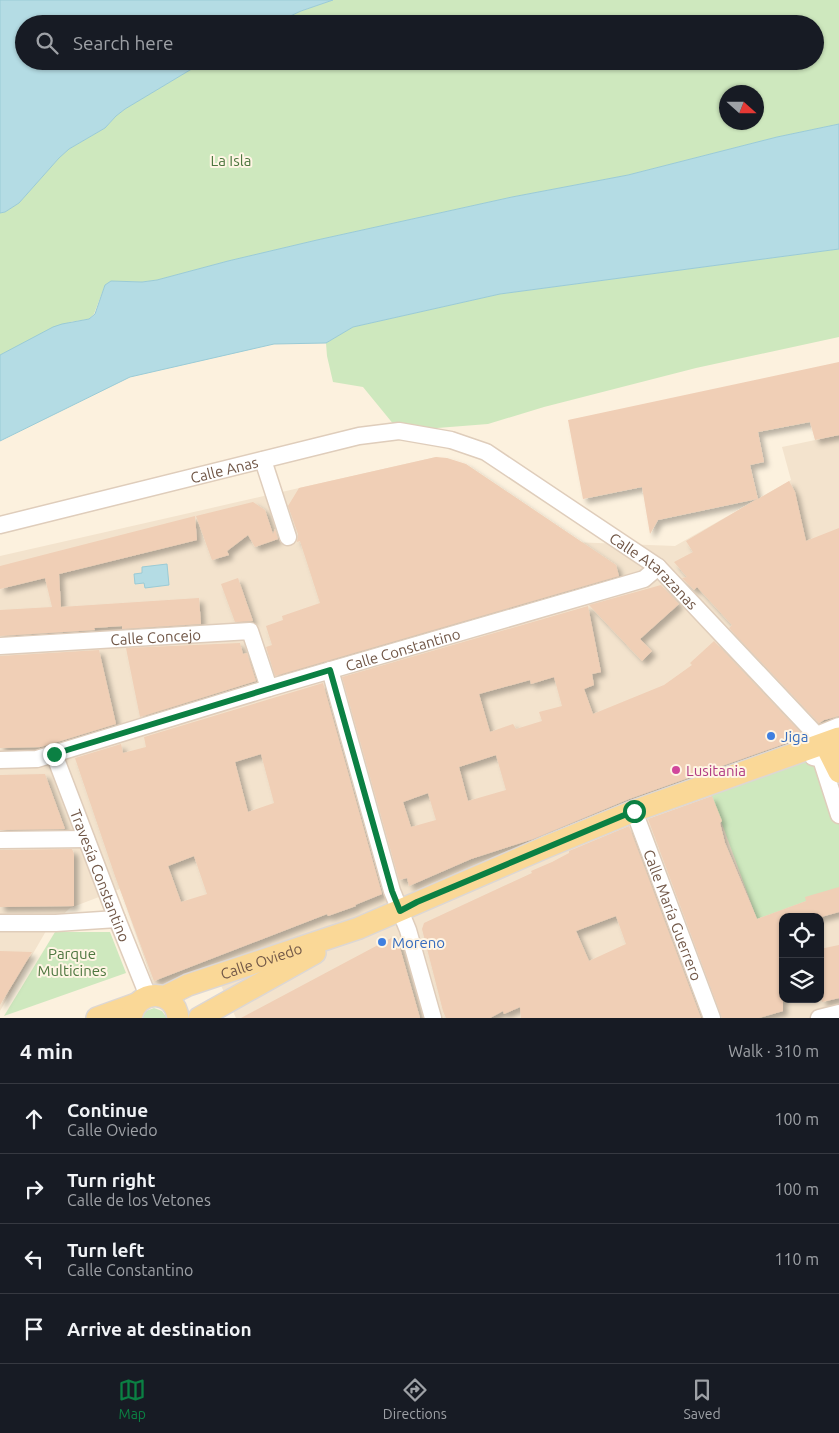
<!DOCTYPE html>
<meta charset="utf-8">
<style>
:root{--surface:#171b24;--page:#242831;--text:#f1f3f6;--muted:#9ea1a6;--line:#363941;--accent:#0b8043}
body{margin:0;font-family:Ubuntu,sans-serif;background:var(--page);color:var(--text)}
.controls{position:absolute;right:15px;bottom:15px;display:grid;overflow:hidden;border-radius:10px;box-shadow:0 1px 4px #0004}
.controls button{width:45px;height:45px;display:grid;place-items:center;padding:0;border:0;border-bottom:1px solid var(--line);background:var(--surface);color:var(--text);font:25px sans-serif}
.compass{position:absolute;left:719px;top:85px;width:45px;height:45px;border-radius:50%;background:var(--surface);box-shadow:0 1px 4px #0004;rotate:111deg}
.stop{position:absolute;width:15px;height:15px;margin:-11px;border:4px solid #0b8043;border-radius:50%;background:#fff}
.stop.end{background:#0b8043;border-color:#fff;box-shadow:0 1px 5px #0008}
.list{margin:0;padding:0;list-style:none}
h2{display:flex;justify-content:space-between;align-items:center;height:65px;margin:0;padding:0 20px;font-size:21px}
h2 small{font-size:16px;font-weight:400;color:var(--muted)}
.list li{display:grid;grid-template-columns:32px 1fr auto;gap:15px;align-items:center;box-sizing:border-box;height:70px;padding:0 20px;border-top:1px solid var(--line)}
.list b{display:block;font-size:19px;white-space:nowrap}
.list p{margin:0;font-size:16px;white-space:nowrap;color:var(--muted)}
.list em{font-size:16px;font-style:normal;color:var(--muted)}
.icon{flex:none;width:28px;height:28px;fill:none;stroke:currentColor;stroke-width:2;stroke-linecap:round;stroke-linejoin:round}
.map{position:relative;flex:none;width:839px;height:1018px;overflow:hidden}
.search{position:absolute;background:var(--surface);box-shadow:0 1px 4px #0004;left:15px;right:15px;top:15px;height:55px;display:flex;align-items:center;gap:12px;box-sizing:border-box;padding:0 18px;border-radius:28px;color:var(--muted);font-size:19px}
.sheet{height:345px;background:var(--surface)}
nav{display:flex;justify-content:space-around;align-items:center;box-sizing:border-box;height:70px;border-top:1px solid var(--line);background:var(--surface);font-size:14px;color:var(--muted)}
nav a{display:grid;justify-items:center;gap:2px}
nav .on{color:var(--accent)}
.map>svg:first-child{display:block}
.residential{fill:#f3e3cd;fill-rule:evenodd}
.green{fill:#cee8be;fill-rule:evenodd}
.water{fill:#b4dce4;stroke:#9acbd6}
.building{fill:#f0cfb6;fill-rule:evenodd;filter:url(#shadow)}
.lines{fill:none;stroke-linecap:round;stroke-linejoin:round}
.minor-casing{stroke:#dfcdbb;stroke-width:19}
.major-casing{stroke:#ddd7d3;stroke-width:24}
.minor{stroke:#fff;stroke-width:16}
.major{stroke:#fad897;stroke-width:21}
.route{stroke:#0b8043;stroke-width:6}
.shop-dot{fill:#3f7fe0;stroke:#fff5e4;stroke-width:2}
.hotel-dot{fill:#d1479c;stroke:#fff5e4;stroke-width:2}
.labels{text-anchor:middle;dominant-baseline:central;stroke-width:4;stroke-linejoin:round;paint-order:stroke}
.park-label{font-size:15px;fill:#4e7740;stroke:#fff5e4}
.street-label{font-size:15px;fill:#715747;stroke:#fff5e4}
.shop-label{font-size:15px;fill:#366cbe;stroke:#fff5e4;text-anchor:start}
.hotel-label{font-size:15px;fill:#b23c85;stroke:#fff5e4;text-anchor:start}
</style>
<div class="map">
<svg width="839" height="1018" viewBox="0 0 839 1018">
<defs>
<filter id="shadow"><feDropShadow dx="4.5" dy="4.5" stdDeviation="2.5" flood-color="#0004"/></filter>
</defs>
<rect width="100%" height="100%" fill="#fcf1de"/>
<path class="residential" d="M839,435V1018H236L212,966L155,989L120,889L70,908L46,931L0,1011V556L436,457L452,462L572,542L675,546L791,480L782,447ZM783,917H820V999H783Z"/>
<g class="green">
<path d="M333,0H839V124L777,137L628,175L512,197L317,240L228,261L157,280L142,282L111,281L105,285L94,314L89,319L70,322L0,355V213L5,212L19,203L59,158L69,149L105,128L116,116L125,109L205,61H815V24H273L301,11ZM726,92H756V122H726Z"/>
<path d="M839,249V337L696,368L544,407L488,424L399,431L363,387L333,382L327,356L326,343L353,327L500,294Z"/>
<path d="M821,759L839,817V889L757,919L711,794L809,760Z"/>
<path d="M55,932H110L126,973L4,1016Z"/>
<path d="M154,1008L162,1011L167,1018H142L146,1011Z"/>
</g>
<g class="water">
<path d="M0,0H333L301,11L273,24H24V61H205L125,109L116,116L105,128L69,149L59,158L19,203L5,212L0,213Z"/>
<path d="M839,124V249L500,294L353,327L326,343L274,344L130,377L0,441V355L53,327L62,324L89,319L95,314L105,285L111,281L142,282L157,280L228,261L317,240L512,197L628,175L777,137Z"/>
<path d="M167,564L169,585L145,588L144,583L135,584L134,574L142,573V567Z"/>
</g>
<g class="building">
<path d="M839,362V435L815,440L810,422L758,432L764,462L750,465L758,499L789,481L795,492L806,541L839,528V716L824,720L819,723L729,628L732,625L697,587L694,590L682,578L687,577L674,562L693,552L686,541L757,499L658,520L650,534L642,487L583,499L568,420Z"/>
<path d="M436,457L447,458L466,464L616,565L619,576L275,676L266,647L272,645L266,626L283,620L282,616L320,603L300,541L297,542L298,534L288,506L299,488Z"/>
<path d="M253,502L265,510L273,534L275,529L278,539L255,547L248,535L227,551L229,555L212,560L196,516Z"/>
<path d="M195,516L197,540L59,574L61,607L199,598L201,624L122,629V626L94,628L95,630L0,636V610L52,607L45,578L0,589V566Z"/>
<path d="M238,578L253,621L235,622L221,584Z"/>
<path d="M661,585L679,604L640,639L652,651L642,661L589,605Z"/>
<path d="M588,606L601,672L592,674L594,685L584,689L593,714L664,685L692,665L690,663L714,641L800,732L797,734L795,740L629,799L533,839L471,859L409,886L407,878L399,880L342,677ZM554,677L562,706L539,712L542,721L516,729L513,724L490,732L479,694L530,680L531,684ZM496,755L506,790L468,801L459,767ZM428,793L436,820L411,827L403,802Z"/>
<path d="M240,643L243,654L247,653L256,681L140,717L126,648Z"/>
<path d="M99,650L116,724L41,747L0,748V656Z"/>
<path d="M323,683L382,894L355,905L356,906L328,916L327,914L154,981L115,876L75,758L121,744L123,753L146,747L144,737ZM261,754L274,803L248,812L235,762ZM194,856L207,894L181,902L168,866Z"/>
<path d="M45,774L65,829L0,830V775Z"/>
<path d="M712,796L722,821L720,823L725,843L757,919L806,901L805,897L839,887V912L821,917H783V1011L759,1018H722L648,819Z"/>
<path d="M629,826L701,1018H521L520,1007L504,1014L503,1011L490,1018H446L443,1011L422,929L424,923L532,873L531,871L552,862L569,853V851ZM616,916L626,944L589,961L576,931Z"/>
<path d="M72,849L74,854V906L0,907V850Z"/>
<path d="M393,937L398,941L420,1018H241Z"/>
<path d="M839,945V998L822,1002L820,994V949Z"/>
<path d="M0,951L32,952L0,1005Z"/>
</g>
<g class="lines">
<g class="minor-casing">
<g id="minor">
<path d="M263,460L288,537"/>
<path id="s1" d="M0,525L359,436L399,431L451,440L486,452L658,567L825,744"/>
<path id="s2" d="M0,646L250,631L269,688"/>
<path d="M330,670L392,891L408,930L433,1018"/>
<path d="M839,726L805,740L813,757L821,759L839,815"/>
<path id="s3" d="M54,754L117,919L148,996"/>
<path id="s4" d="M0,760L37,759L269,688L644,579L658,567"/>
<path id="s5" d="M634,811L712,1018"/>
<path d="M0,840L86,839"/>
<path d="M0,923H56L117,919"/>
<path d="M819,1018L839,1013"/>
</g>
</g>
<g class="major-casing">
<g id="major">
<path d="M825,744L839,772"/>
<path id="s6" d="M164,997L188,985L359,928L546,847L634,811L839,738"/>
<path d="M97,1018L136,1004"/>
<path d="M131,1018C136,988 175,988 178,1018"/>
<path d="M199,1018L315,953"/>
</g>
</g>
<use href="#minor" class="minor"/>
<use href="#major" class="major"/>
</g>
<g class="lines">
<path class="route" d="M54,754L330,670L392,891L400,911L417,902L634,811"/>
</g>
<g class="shop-dot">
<circle cx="771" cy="736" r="5"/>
<circle cx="382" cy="942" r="5"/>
</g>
<circle class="hotel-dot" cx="676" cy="770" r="5"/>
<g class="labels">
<g class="park-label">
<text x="231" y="160">La Isla</text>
<text x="72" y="953">Parque<tspan x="72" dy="17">Multicines</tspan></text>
</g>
<g class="street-label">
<text stroke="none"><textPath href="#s1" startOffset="231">Calle Anas</textPath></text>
<text stroke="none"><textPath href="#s1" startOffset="706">Calle Atarazanas</textPath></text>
<text stroke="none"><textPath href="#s2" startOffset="156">Calle Concejo</textPath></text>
<text stroke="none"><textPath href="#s4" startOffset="419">Calle Constantino</textPath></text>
<text stroke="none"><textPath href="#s3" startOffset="130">Travesía Constantino</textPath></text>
<text stroke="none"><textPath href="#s5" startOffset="111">Calle María Guerrero</textPath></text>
<text stroke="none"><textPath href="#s6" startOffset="104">Calle Oviedo</textPath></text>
</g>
<g class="shop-label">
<text x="781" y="736">Jiga</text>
<text x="392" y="942">Moreno</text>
</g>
<g class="hotel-label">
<text x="686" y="770">Lusitania</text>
</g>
</g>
</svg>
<div class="controls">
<button><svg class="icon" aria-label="locate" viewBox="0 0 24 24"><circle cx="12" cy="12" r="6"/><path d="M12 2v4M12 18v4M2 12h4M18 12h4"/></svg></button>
<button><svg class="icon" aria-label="layers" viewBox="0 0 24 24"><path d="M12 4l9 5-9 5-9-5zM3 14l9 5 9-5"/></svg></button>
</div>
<svg class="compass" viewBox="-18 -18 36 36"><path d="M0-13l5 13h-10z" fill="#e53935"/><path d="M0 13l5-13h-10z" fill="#9ea1a6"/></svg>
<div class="stop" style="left:634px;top:811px"></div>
<div class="stop end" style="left:54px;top:754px"></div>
<div class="search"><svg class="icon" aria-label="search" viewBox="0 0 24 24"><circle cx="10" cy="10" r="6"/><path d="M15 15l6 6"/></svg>Search here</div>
</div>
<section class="sheet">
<h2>4 min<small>Walk · 310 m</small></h2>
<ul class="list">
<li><svg class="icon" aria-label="ahead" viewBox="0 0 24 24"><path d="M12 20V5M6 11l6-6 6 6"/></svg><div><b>Continue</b><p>Calle Oviedo</p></div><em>100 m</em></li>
<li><svg class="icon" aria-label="right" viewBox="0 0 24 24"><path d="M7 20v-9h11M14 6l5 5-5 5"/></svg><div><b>Turn right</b><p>Calle de los Vetones</p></div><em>100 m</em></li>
<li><svg class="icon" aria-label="left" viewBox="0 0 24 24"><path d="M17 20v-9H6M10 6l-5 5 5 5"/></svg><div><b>Turn left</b><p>Calle Constantino</p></div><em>110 m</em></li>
<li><svg class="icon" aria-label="arrive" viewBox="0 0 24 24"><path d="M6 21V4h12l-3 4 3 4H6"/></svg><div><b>Arrive at destination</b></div></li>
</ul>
</section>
<nav>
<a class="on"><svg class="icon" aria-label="map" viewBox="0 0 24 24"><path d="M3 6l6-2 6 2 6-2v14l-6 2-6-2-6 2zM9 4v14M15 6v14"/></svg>Map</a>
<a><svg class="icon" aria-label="directions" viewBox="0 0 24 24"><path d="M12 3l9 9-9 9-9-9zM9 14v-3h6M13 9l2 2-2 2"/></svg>Directions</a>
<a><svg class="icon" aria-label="saved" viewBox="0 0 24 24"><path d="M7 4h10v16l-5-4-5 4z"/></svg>Saved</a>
</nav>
